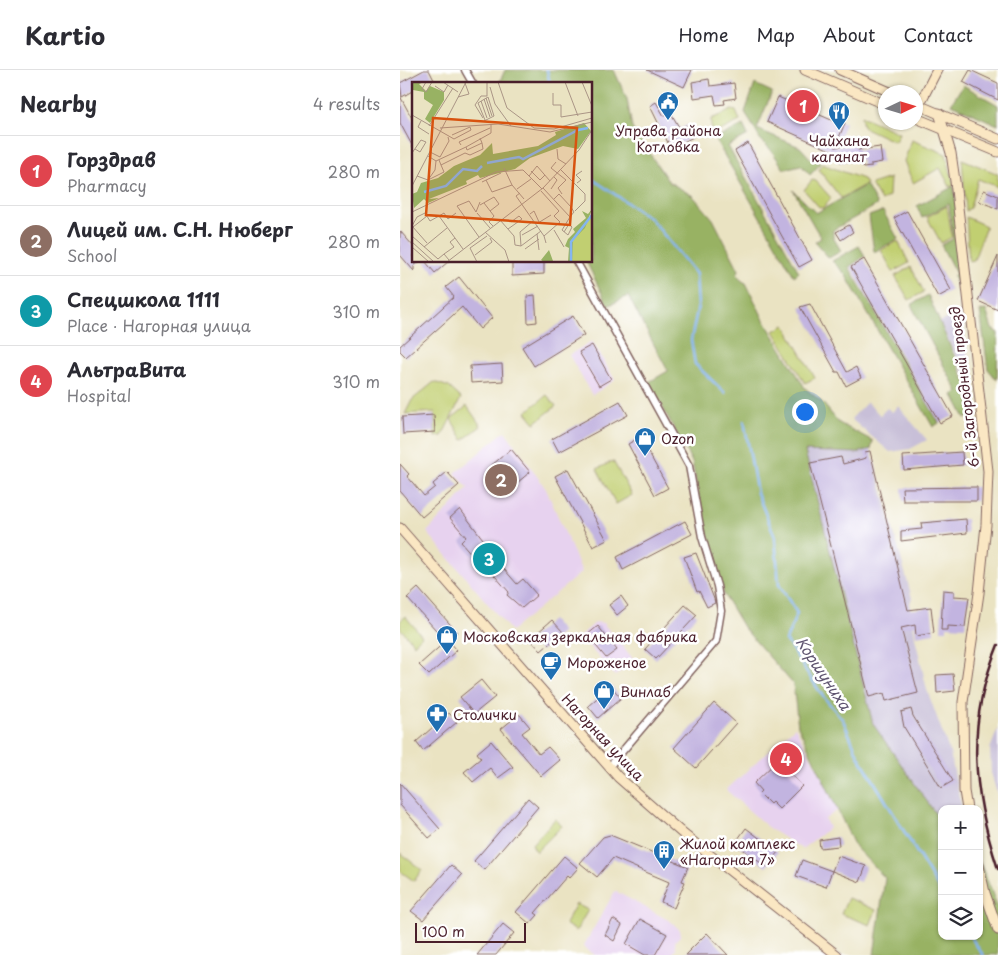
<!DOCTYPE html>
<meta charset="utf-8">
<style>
:root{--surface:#fff;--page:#f2f2f3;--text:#2b2b33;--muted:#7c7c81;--line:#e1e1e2;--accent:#2563eb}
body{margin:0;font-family:"Playpen Sans",sans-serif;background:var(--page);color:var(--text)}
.controls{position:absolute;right:15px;bottom:15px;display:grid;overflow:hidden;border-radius:10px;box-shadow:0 1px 4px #0004}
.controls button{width:45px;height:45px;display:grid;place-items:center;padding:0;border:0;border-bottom:1px solid var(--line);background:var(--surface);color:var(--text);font:25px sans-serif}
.compass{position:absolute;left:478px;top:15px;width:45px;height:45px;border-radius:50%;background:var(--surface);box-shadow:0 1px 4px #0004;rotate:86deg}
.scale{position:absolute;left:15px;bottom:12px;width:111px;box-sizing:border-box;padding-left:5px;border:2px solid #4a1f2b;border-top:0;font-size:14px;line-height:18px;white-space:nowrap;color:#4a1f2b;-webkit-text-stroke:4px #fff;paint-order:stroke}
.you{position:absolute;left:404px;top:341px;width:18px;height:18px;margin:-12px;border:4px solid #fff;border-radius:50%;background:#1a73e8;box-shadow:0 0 0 8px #1a73e833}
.badge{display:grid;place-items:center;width:32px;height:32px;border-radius:50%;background:var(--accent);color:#fff;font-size:16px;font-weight:700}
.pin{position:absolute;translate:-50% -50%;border:2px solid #fff;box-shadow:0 1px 5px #0006}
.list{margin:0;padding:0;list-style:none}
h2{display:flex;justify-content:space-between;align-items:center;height:65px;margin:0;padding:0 20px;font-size:21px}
h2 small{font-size:16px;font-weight:400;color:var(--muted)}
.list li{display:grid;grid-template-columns:32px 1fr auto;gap:15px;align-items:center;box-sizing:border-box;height:70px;padding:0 20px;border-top:1px solid var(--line)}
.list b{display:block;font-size:19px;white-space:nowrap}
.list p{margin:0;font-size:16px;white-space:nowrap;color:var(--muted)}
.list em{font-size:16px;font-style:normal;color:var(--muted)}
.icon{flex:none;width:28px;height:28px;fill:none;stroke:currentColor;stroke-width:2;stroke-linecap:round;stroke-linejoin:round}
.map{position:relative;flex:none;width:598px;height:885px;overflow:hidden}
header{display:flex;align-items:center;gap:30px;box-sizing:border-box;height:70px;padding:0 25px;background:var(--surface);border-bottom:1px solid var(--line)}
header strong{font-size:24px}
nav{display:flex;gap:28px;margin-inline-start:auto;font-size:18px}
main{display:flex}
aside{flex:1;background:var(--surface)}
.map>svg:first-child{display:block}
.built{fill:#e7d2ef}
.industrial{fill:#c8bfd8}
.green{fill:#c1cf71;stroke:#86774e}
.forest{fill:#98b263;stroke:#716847}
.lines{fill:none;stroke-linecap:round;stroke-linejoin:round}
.stream{stroke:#85b5f0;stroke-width:2.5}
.building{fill:#c2b4e0}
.street-casing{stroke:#826460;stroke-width:9}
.secondary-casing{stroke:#826460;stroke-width:11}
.street{stroke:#fff;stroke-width:6}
.secondary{stroke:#fae7c3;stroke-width:9}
.rail{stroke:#4a1f2b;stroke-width:2.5}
.labels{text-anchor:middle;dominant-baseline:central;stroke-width:5;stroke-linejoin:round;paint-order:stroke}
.poi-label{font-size:14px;fill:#4a1f2b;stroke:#fff;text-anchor:start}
.street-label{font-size:14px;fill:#4a1f2b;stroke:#fff}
.water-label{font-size:15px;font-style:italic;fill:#5f5470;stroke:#fff}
.inset-river{fill:none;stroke:#85b5f0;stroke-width:2.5}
.inset-road{fill:none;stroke:#aa9586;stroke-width:1}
.view{fill:#d8530f;fill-opacity:0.15;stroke:#d8530f;stroke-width:2.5}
.inset-edge{fill:none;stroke:#4a1f2b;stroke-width:2.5}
</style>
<header>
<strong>Kartio</strong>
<nav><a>Home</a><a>Map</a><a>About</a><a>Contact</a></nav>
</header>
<main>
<aside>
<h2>Nearby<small>4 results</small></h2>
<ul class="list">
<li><span class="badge" style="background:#e0444e">1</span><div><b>Горздрав</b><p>Pharmacy</p></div><em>280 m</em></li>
<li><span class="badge" style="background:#8d6e63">2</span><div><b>Лицей им. С.Н. Нюберг</b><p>School</p></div><em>280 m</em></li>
<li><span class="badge" style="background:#0f9aa8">3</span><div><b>Спецшкола 1111</b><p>Place · Нагорная улица</p></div><em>310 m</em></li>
<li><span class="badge" style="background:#e0444e">4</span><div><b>АльтраВита</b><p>Hospital</p></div><em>310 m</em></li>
</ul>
</aside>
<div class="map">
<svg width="598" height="885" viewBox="0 0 598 885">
<rect width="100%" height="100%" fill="#fff"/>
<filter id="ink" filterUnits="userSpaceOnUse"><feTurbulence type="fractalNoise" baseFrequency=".02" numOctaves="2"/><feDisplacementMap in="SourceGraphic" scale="10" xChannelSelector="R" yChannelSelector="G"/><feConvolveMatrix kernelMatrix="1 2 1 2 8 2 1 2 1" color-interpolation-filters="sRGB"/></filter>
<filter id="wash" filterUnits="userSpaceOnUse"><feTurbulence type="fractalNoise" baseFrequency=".0096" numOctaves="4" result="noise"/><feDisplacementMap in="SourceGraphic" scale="20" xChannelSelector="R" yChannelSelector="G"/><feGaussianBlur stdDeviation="1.12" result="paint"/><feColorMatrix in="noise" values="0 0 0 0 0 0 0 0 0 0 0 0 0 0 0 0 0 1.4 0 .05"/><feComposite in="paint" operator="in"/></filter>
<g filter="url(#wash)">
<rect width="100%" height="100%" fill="#eae3c2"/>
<g class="built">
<path d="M192,271L215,310L192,325L169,285Z"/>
<path d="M105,361L146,419L182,502L111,561L27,462L68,418L55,403Z"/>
<path d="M196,552L203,553L235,591L215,606L180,566Z"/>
<path d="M395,657L439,739L425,749L429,758L402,779L370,759L326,720Z"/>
<path d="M215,821L270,851L280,860L281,865L275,871L276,878L272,885H195L183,877Z"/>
</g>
<g class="industrial">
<path d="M561,242L572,313L569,314L540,252Z"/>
<path d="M467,332L480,345L487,338L492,342L498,336L527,370L510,379L490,382L451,349Z"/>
<path d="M471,379L512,528L510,533L515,567L527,620L550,683L562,739H542V753L473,654L404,381L457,383Z"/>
<path d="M598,658V727L591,703L590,679Z"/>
</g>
<g class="green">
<path d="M332,40L336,41L340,51L314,64L311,57V49Z"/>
<path d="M461,46L499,63L495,72L463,57Z"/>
<path d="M512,70L546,84L554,115L550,117L540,98L513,113L504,91Z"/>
<path d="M562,89L598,104V117L578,109L570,138L566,141Z"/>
<path d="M422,94L463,109L466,114L441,128L419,100Z"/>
<path d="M490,108L489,126L481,131L471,114Z"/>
<path d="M412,110L416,111L431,128L423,138L419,137L404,120Z"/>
<path d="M547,136L552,167L541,173L527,147Z"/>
<path d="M566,147L586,156L574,190L569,191Z"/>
<path d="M498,171L509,193L493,202L481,180Z"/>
<path d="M511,197L524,222L509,230L495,206Z"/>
<path d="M385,255L415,308L405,313L374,261Z"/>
<path d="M34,312L49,317L61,328L42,366L35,367V342L5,344L12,330Z"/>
<path d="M147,325L156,336L135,353L126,342Z"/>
<path d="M67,336L81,356L63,370L51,349Z"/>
<path d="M213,391L232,425L216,434L197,399Z"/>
<path d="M5,546L22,566L14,574L0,558V551Z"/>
<path d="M155,749L162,756L136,782L132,774Z"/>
<path d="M0,783L22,800L14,811L0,801Z"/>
<path d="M448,828L476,840L470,855L441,844Z"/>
<path d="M176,834L188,840L176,861L165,854Z"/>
</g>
<g class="forest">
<path d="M105,0H214L227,29L232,58L269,112L293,126L313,149L339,200L337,204L342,211L346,213L363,248L405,318L422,332L439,353L473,371L471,379L457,383L405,381L473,654L542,753V866H579V790L598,837V885H474L485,808L455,777L398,656L393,614L343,557L324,525L302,442L292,392L249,312L268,301L228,226L208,236L186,191H191V14H101L100,11Z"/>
<path d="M355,14L372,22L357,59L400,77L411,89L421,93L410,105L401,95L384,99L371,80L360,69L345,42Z"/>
<path d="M563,15L598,35V55L551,34Z"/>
<path d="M343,55L348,65L328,76L399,202L394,206L315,69Z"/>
<path d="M466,115L477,135L433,160V167L441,181L429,188L415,172L421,168L393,120L416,143Z"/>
<path d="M554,116L565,219L560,221L553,206L556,204L541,175L553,169L549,134L522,148L517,136Z"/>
<path d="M483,141L498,169L474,182L469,146Z"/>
<path d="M459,176L465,186L449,197L539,353L533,357L445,204L432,191Z"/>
<path d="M528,225L567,315L572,347L565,348L553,325L558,322L511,235Z"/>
<path d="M586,240L592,259L598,263L597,310L588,299L580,241Z"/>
</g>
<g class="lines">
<g class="stream">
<path d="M147,0L150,14"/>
<path d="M191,108L251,149L296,204L298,236L291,270L295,294L325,323"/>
<path d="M344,351L357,423L375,467L379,515L397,543L386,570L422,625L443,650L458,685L542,824"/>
<path d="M570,866L583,885"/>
</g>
</g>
<g id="blocks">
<g class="building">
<path d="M29,0L34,10L27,14H14V20L2,27L0,13L24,0Z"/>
<path d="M247,0H292L284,17Z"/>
<path d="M570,0L598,13V30L563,12Z"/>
<path d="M309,9L310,16L334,13L336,28L324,30L325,34L316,35L314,25L294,28L292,12Z"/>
<path d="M0,26L14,52V79L0,53Z"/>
<path d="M378,27L397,35L398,32L405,36L404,38L436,52L438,49L445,53L435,77L457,74L458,80L480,77L482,92L471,94V97L463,98L461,89L440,92L439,84L367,52Z"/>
<path d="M256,32L264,46L271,43L280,59L287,55L293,67L271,79L250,36Z"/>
<path d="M348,73L412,190L399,197L335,81Z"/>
<path d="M584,120L598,126V139L579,131Z"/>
<path d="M507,141L551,220L538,227L494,148Z"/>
<path d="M449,155L453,162L441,170L436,162Z"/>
<path d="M0,161L14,177V191H20L14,196V201L0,185Z"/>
<path d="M598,186V240L578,231Z"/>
<path d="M464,189L553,346L540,353L451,197Z"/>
<path d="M25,191H49L35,203Z"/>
<path d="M112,191H144V204L112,206Z"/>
<path d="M59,207L92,248L80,259L62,237L6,287L0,281V276L54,227L46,217Z"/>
<path d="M135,225L137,252L128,253L127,226Z"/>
<path d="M410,234L447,302L456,297L461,308L446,316L439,302H436L400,237Z"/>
<path d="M173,246L184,265L134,296L122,277Z"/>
<path d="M192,275L211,309L199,316L179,282Z"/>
<path d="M102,294L103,311L71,313L70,296Z"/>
<path d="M220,331L228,345L159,382L152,369Z"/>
<path d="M34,345L35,362L3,364L2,347Z"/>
<path d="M240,367L268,418L255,425L228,374Z"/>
<path d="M111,379L130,402L111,418L106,412L113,407L105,397L98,402L92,395Z"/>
<path d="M470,381L508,540L531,537L534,563L516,566L515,555L501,558L518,623L486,631L484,623L469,627L410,393L441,387L443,394L466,388L465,382Z"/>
<path d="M562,382L563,395L504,400L503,386Z"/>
<path d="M0,394L9,404L7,406L24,426L35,417L33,414L47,402L59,415L22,447L0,421Z"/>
<path d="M168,399L207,470L193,477L155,406Z"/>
<path d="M577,417V431H503L502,418Z"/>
<path d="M60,439L86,473L89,470L103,486L97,491L117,514L123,509L137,525L122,538L107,525L109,522L88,498L86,501L61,472L66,467L50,448Z"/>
<path d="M566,449L567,463L501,471V461L522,459L521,453Z"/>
<path d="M285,451L292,464L223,500L217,487Z"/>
<path d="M296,483L314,529L315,533L307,537L299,521L297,522L284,487Z"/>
<path d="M18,518L57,562L48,570L57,580L29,605L19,595L46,571L7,528Z"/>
<path d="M543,520L554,521V526L569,527L565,557L547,556V560H541Z"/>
<path d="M221,526L228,536L217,545L209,535Z"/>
<path d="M285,535L297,545L256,589L245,579Z"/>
<path d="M152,550L163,562L141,581L130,569Z"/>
<path d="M198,556L217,580L206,588L187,565Z"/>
<path d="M553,604L555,621L537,623L536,605Z"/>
<path d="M81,610L95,627L74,644L60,627Z"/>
<path d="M211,616L221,628L198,648L188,636Z"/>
<path d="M314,633L336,653L296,698L274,678Z"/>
<path d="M511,639L513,646L553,711L541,718L504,657L501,642Z"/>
<path d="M49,643L57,652L23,681L16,672Z"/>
<path d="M119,644L130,657L122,663L139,684L148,677L160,690L141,706L101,659Z"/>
<path d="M91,671L113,697L98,708L90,698L73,712L64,702L81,688L77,683Z"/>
<path d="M378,690L402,716L379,739L372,732L370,734L359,723L361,721L354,713Z"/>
<path d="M0,713L40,759L29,768L0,735Z"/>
<path d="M128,728L138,737L84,800L74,791Z"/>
<path d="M346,758L378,782L366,797L335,773Z"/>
<path d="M210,765L288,797L282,811L285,812L274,838L261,832L269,812L213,788L197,807L180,793L203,767Z"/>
<path d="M438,767L439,776L420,778L419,770Z"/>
<path d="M164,786L178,798L169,808L167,806L135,843L138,845L130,854L116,842Z"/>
<path d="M438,786L466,796L460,812L432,801Z"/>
<path d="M402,790L432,801L426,817L396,806Z"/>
<path d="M51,795L62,805L23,850L11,841Z"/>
<path d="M213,849L222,855L214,871L205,865Z"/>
<path d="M240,849L267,864L255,885H245L226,874Z"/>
<path d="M103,854L114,863L96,885H77Z"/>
<path d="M307,863L328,885H285Z"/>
</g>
</g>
</g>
<g filter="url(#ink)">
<use href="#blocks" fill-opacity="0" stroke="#826460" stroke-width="1"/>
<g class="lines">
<g class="street-casing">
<g id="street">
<path d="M65,0L73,14"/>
<path d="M176,191L289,396L302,467L317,516L321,541L316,571L209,697"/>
</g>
</g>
<g class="secondary-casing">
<g id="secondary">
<path d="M405,0L486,35"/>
<path d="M440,0L490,22"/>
<path d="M516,34L598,69"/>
<path d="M516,41L537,0"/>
<path d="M539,43L551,83L555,111L588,401L586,455L579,523L563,632L564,721L567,739"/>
<path d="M516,48L598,82"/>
<path d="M0,458L218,707L282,763L437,885"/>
<path d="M579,796L585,823L598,860"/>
</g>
</g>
<use href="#street" class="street"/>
<use href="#secondary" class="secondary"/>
<path class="rail" d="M598,575C566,653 572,720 598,799"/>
</g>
</g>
<defs>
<g id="civic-pin" transform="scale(1.125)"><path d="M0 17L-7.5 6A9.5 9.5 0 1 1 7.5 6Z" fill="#1f6fb2" stroke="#fff"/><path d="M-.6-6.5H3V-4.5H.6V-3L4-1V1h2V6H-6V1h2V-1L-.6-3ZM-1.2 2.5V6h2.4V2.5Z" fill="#fff"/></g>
<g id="restaurant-pin" transform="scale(1.125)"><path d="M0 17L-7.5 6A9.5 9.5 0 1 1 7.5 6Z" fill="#1f6fb2" stroke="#fff"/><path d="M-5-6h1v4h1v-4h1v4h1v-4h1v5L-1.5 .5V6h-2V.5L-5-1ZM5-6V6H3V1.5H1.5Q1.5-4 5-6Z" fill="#fff"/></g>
<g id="shop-pin" transform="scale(1.125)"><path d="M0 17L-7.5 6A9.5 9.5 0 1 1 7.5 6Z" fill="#1f6fb2" stroke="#fff"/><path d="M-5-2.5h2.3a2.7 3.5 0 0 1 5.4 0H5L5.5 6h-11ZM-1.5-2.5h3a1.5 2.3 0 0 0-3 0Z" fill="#fff"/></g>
<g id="cafe-pin" transform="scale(1.125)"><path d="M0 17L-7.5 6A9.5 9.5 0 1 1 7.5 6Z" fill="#1f6fb2" stroke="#fff"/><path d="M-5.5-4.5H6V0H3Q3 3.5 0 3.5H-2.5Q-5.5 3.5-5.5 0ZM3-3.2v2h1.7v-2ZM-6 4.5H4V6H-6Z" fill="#fff"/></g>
<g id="pharmacy-pin" transform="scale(1.125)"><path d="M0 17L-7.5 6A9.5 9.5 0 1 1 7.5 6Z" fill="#1f6fb2" stroke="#fff"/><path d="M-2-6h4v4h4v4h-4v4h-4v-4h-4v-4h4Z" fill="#fff"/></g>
<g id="building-pin" transform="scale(1.125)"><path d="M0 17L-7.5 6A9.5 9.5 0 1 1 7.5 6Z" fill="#1f6fb2" stroke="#fff"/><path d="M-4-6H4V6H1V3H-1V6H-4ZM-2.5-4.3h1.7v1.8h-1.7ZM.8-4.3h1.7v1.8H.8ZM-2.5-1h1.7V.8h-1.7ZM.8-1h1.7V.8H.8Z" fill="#fff"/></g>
</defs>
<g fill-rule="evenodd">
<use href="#civic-pin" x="268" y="32"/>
<use href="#restaurant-pin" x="439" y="42"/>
<use href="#shop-pin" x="245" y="368"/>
<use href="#shop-pin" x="47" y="566"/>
<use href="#cafe-pin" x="151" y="592"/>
<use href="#shop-pin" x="204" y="621"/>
<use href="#pharmacy-pin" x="37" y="644"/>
<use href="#building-pin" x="264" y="781"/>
</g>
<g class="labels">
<g class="poi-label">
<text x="268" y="60" text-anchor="middle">Управа района<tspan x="268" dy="16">Котловка</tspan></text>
<text x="439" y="70" text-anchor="middle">Чайхана<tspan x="439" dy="16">каганат</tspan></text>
<text x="261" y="368">Ozon</text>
<text x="63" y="566">Московская зеркальная фабрика</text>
<text x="167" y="592">Мороженое</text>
<text x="220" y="621">Винлаб</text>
<text x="53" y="644">Столички</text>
<text x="280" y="773">Жилой комплекс<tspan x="280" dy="16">«Нагорная 7»</tspan></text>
</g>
<g class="street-label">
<text transform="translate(564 317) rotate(-97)">6-й Загородный проезд</text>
<text transform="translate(203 667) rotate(47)">Нагорная улица</text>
</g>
<g class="water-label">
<text transform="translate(424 603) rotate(56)">Коршуниха</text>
</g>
</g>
<g transform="translate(12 12)">
<rect width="180" height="180" fill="#eae3c2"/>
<path d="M180,134V180H159L160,160Z" fill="#c1cf71"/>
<path d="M0,0H12L7,2L14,9L18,4L32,10V18L18,41L13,37L21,23L12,17V10L1,8ZM172,41L179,49L166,67L151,64L118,76L103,87L68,96L66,93L54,99L55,102L17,117L27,116L23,118L16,121L12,117L2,126L0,112L5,110L9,101L26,96L42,84L68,73L80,61L81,72L126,64L144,53L143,50ZM180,127L173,146L161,158L160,180H132L129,178L137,168L141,179L156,180L157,166L153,164L156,157L163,150L161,147L174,136L170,129L176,132Z" fill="#98b263"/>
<path class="inset-river" d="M75,81L107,75L111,77L166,48L176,46M12,110L34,104L51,87L65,89L70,84M159,180V160L180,133"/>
<path class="inset-road" d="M14,0L10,7L14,10L20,0M31,0L46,10M86,0L95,26L122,46L142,47L180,36M153,0L166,34M170,0L180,24M23,4L32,10L36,3M78,5L83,22L99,44M141,11V23H149V35L180,30M46,15L57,12L53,1M74,16L80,34M72,17L78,35M69,19L75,36M0,33L42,57L59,48M71,36L63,23L69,14H75V0M9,39L6,45L17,52M72,39L82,34L76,15L66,21L73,38M17,44L41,6M28,46L86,42L138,50L180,40M40,53L58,45L59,48M49,63L47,60L78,46M54,65L55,68L70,61L68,56M145,67L146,77L154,82M18,70L28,75L37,59L36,55M0,71L9,58L14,60L8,70L3,67M16,74L24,79L54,65L79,51V42M27,78L29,83L53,71L58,73L71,67L70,61M144,80L139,86L154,98L146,106L150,112M149,88L173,112V119L163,129M119,89L128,98L133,93M5,94L16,98L23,88L24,79M117,94L125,84L138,99M16,98L32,90L29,83M74,98L80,110L100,103L92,86M70,100L89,91M165,101L169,98L164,93L170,89M100,103L112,117M0,104L54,0M131,106L158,135L150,148L156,153L160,145L157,142L152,150M105,107L119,97M139,107L145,98L142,95M129,109L147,129L142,134L148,140L132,154M108,111L104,114L132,154L134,161M142,117L147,112L159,125L162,130L158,135M72,121L82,134L77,140L81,144M68,123L82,115L87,122L78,129M0,130L84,90L111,88L130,107M65,131L78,146M118,132L122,129L127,140M27,134L32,131L36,137L44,131M88,138L102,154L103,163L109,164M126,141L139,133M1,145L15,134M96,147L110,137L107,134L99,140M142,148L152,165M73,150L93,168L97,180M125,152L127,168M110,153L126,144M0,154L26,177L32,172L37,178M67,155L45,124L57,119L64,130L68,120M0,160L22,180M15,161L0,144L5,135L13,131L18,139L27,134L43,156M109,164L108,150L121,139M109,164L129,149M0,165L17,180M12,165L35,146M58,166L75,154M58,166L65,180M113,167L127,157M32,172L42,165L38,160L43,156L51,167M63,173L80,160L78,156M35,180L131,106L167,68L180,48"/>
<path class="view" d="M21,36L165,46L158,143L14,133Z"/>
<rect width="180" height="180" class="inset-edge"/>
</g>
</svg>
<div class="controls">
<button>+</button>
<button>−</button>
<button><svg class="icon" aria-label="layers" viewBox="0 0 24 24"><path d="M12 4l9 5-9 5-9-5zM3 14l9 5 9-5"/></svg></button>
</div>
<svg class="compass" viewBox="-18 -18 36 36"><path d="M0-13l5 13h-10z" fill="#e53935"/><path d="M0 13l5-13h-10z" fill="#7c7c81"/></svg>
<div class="scale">100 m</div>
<div class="you"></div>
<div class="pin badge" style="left:403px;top:36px;background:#e0444e">1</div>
<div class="pin badge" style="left:101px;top:410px;background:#8d6e63">2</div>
<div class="pin badge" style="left:89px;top:489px;background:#0f9aa8">3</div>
<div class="pin badge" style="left:386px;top:689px;background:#e0444e">4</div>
</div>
</main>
